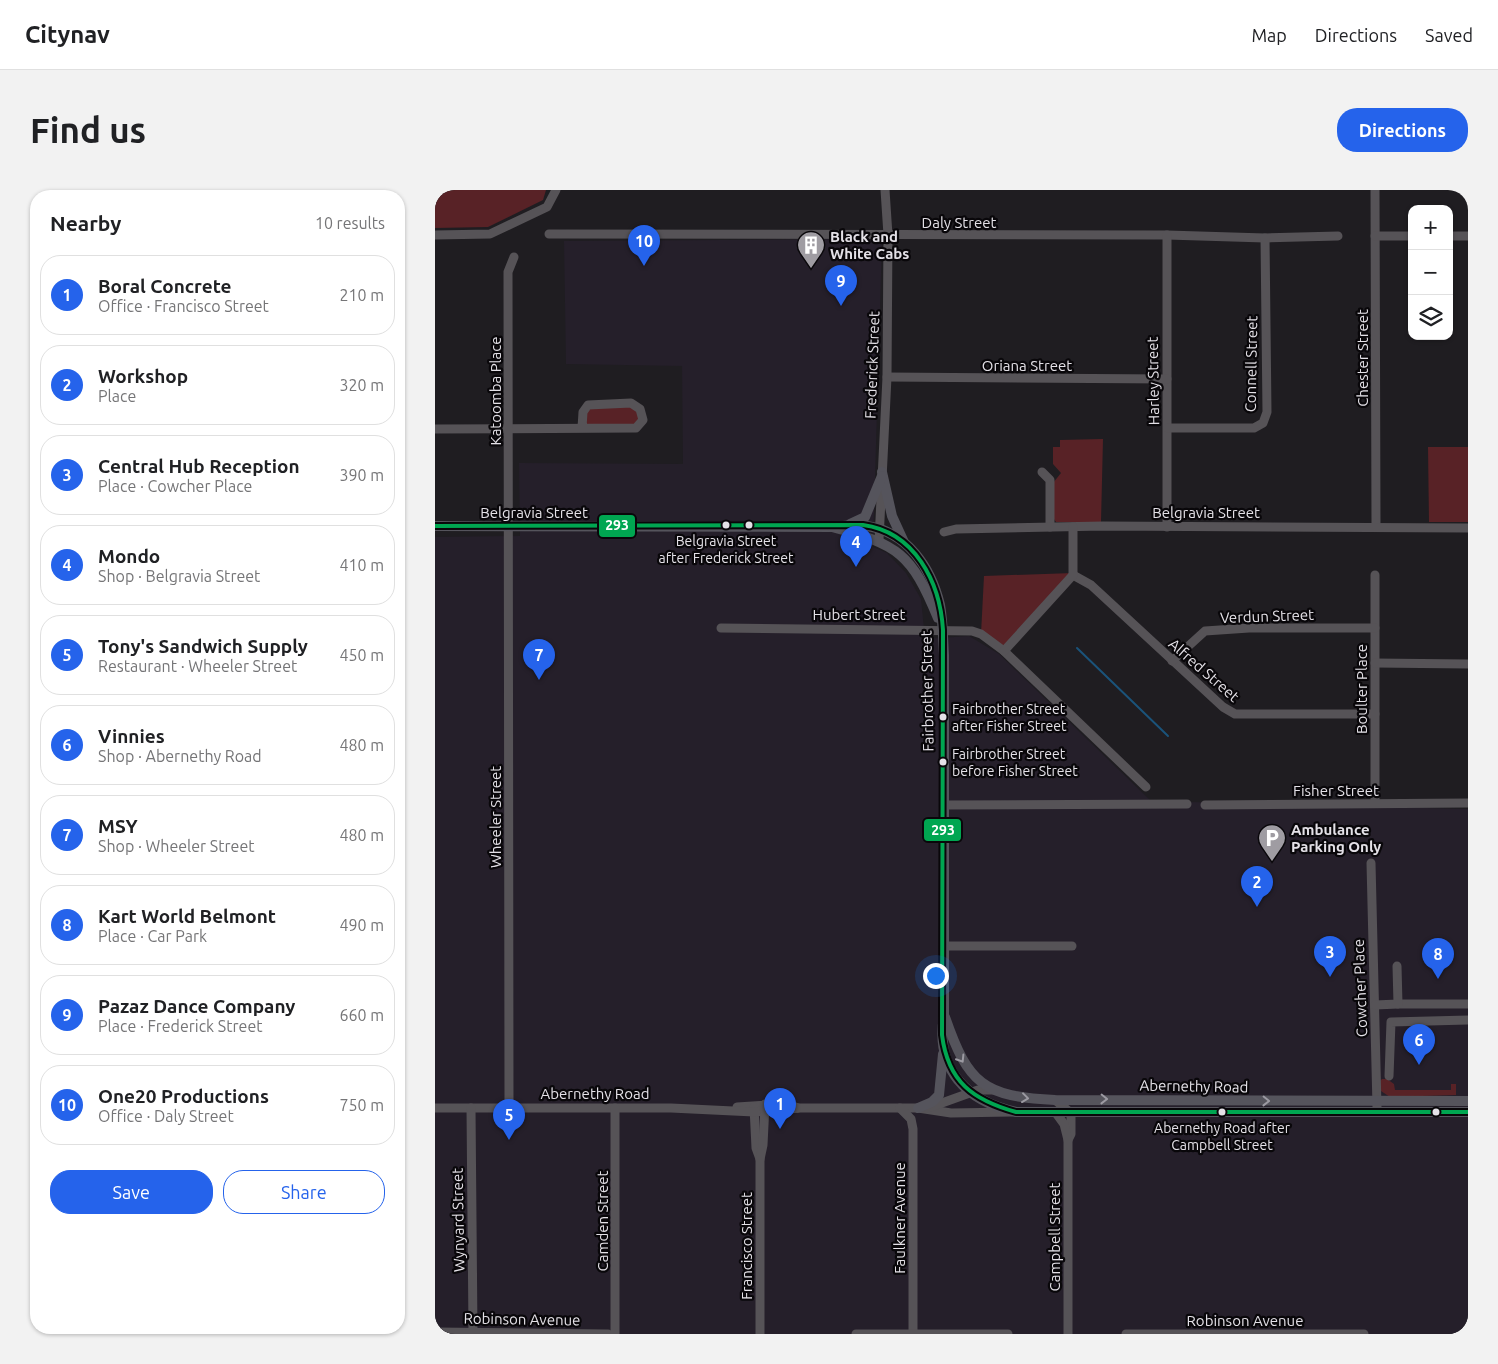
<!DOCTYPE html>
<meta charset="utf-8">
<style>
:root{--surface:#fff;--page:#f2f2f2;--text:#202124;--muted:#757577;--line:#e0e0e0;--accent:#2563eb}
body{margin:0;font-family:Ubuntu,sans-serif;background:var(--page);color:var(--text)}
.controls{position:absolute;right:15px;top:15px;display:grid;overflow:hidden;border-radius:10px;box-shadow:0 1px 4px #0004}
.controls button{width:45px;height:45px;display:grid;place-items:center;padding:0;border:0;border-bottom:1px solid var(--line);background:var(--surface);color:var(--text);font:25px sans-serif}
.you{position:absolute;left:500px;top:785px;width:18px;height:18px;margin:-12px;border:4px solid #fff;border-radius:50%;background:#1a73e8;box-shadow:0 0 0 8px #1a73e833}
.badge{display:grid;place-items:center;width:32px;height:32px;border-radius:50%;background:var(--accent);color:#fff;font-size:16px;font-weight:700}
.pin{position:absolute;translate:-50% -41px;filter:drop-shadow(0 1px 2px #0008)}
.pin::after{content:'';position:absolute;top:26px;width:18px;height:15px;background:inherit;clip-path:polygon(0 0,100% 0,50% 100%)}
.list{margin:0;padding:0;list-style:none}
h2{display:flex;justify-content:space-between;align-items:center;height:65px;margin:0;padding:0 20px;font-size:21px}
h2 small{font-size:16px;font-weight:400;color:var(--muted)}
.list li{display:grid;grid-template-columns:32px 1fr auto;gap:15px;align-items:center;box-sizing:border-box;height:80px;margin:0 10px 10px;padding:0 10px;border:1px solid var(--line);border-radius:20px}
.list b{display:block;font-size:19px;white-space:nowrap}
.list p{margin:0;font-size:16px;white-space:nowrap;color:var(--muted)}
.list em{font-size:16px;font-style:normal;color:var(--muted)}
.actions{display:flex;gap:10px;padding:15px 20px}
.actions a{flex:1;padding:11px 0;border:1px solid var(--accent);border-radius:20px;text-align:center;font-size:18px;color:var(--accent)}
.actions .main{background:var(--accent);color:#fff}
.icon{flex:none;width:28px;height:28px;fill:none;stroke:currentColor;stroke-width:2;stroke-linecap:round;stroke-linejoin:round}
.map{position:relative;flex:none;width:1033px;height:1144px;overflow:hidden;border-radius:20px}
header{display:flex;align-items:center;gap:30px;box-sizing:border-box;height:70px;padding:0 25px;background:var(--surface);border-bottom:1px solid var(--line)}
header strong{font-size:24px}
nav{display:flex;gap:28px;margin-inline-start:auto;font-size:18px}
.intro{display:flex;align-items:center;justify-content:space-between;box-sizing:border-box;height:120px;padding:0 30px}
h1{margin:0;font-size:35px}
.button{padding:12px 22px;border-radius:20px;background:var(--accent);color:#fff;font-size:18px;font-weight:700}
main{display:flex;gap:30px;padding:0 30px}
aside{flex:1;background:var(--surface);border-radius:20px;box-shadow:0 1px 4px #0004}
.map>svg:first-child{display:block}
.built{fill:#251f2a}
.green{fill:#582226}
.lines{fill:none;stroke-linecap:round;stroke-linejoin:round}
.stream{stroke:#1a537a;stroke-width:2}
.minor{stroke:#565357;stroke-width:9}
.major{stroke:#55545c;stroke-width:10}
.bus-1-casing{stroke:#09070a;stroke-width:8}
.bus-1{stroke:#00a651;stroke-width:4}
.oneway{stroke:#9c9aa2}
.bus-dot{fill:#e4e1e7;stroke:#09070a;stroke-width:2}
.labels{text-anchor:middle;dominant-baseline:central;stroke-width:4.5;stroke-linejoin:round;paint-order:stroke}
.bus-label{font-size:14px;fill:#e4e1e7;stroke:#09070a}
.street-label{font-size:15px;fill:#e4e1e7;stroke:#09070a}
.poi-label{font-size:15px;font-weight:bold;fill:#e4e1e7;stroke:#09070a;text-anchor:start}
.line-badge{stroke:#09070a;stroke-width:2}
.badge-label{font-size:14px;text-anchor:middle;font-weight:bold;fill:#fff}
</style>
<header>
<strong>Citynav</strong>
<nav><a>Map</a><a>Directions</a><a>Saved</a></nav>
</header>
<div class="intro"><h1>Find us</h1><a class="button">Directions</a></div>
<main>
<aside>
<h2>Nearby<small>10 results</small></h2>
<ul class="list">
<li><span class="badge">1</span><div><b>Boral Concrete</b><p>Office · Francisco Street</p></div><em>210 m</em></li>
<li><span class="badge">2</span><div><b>Workshop</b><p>Place</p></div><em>320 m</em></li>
<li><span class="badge">3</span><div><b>Central Hub Reception</b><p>Place · Cowcher Place</p></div><em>390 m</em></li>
<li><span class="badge">4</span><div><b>Mondo</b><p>Shop · Belgravia Street</p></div><em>410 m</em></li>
<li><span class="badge">5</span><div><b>Tony's Sandwich Supply</b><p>Restaurant · Wheeler Street</p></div><em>450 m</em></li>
<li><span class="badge">6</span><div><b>Vinnies</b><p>Shop · Abernethy Road</p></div><em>480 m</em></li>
<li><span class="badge">7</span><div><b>MSY</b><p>Shop · Wheeler Street</p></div><em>480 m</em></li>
<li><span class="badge">8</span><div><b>Kart World Belmont</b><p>Place · Car Park</p></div><em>490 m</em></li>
<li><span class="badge">9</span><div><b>Pazaz Dance Company</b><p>Place · Frederick Street</p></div><em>660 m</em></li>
<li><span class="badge">10</span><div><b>One20 Productions</b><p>Office · Daly Street</p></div><em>750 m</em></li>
</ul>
<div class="actions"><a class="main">Save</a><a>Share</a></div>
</aside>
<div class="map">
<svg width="1033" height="1144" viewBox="0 0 1033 1144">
<rect width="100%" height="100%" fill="#1f1d21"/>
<path class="built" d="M447,49L438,357L452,363L471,383L486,409L490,449L534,446L564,464L716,611L1033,619V830L953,828V832H1033V1144H0V347L85,346L84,273L248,274L247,176L131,174L129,51Z"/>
<g class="green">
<path d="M0,0H111L108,10L53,37L0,38Z"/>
<path d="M196,213L205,219L206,230L200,236L147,238L153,215Z"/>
<path d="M668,249L666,332H621L617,326L618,293L626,283L618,274V257H625V250Z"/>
<path d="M993,257H1033V332H994Z"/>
<path d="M638,383L569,461L546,444L549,386Z"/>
<path d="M947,889H952L959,894L960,900H1016V894H1021V905L955,907L946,901L945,891Z"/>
</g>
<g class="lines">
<path class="stream" d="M642,458L733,546"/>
<g class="minor">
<path d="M940,0L941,335"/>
<path d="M114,44L732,45L830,48L903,46"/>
<path d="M0,45L55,44L112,17L121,0"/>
<path d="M732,45V337"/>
<path d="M940,46H977"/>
<path d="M1014,46H1033"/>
<path d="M452,187L732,189"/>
<path d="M733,238H819L828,233L832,222L830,48"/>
<path d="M0,239L201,238L208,230L205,219L196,213L153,215L148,222L147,238"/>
<path d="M607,282L615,290V337"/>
<path d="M509,342L521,339L668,336L1033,338"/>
<path d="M444,350L452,187L453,45L450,0"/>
<path d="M638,385L656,395L788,517L800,524H940"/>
<path d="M940,385V613"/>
<path d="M286,438L537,441L546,444L569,461L711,597"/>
<path d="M569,461L638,385V337"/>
<path d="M737,471L770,441L814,438H940"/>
<path d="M940,473L1033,474"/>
<path d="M509,615L752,614"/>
<path d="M770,615L1033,613"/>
<path d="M936,673L942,917"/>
<path d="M509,756H637"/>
<path d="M963,814H1033"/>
<path d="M940,815L963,814L962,776"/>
<path d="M954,886L956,832L1033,830"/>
<path d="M620,910L636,923V944L633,950"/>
<path d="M302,917L352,914L363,918"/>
<path d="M319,917L321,958L325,969"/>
<path d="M0,918H236L319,922L365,918H483L516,923L576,922"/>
<path d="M36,918L38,1142"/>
<path d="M74,918L73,82L79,67"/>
<path d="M465,918L476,929L478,939V1143"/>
<path d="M493,918L543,900H559"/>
<path d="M621,923L629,934L633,950V1144"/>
<path d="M0,1142L173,1144"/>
<path d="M180,1144V918"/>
<path d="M325,1144V969L328,955L330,914"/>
<path d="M421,1144H573"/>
<path d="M691,1144H929"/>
</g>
<g class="major">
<path d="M447,282L457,326L468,350"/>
<path d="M415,334L430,327L447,286"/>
<path d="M0,336L397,337C464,355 476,363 503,428"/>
<path d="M397,337C408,336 420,334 432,336C472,342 496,377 505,415C508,431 508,449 509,465V826C500,879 531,911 581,922H1033"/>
<path d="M510,827C533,894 549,907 620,910L1033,911"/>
<path d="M483,918L497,912L504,905L508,864"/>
</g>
<g class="bus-1-casing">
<path id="bus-1" d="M0,336L428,335C480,342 505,392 508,440L507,845C513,892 538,910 581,922H1033"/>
</g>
<use href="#bus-1" class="bus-1"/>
</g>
<defs><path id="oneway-chevron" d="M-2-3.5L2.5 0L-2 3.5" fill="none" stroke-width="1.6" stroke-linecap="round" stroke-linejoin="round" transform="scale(1.25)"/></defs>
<g class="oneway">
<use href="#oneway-chevron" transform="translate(526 869) rotate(58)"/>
<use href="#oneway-chevron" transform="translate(590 908) rotate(7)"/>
<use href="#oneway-chevron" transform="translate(669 909) rotate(1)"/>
<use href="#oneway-chevron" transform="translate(831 911) rotate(1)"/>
</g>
<defs>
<g id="building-pin" transform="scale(1.4375)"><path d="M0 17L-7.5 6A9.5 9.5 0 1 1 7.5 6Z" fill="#9f9ca2" stroke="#09070a"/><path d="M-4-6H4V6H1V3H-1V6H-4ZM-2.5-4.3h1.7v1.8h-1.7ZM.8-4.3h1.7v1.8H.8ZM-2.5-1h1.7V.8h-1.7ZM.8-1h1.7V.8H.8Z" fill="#fff"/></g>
<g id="parking-pin" transform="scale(1.4375)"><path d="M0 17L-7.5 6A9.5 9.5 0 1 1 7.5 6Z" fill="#9f9ca2" stroke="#09070a"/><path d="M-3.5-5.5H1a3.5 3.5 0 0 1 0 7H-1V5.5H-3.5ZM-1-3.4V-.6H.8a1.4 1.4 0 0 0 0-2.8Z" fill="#fff"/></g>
</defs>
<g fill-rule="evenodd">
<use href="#building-pin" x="376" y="55"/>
<use href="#parking-pin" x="837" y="648"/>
</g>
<g class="bus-dot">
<circle cx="291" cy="335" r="4.5"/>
<circle cx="314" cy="335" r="4.5"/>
<circle cx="508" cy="527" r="4.5"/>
<circle cx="508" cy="572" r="4.5"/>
<circle cx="787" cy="922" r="4.5"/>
<circle cx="1001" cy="922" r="4.5"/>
</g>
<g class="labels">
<g class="bus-label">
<text x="291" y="351">Belgravia Street<tspan x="291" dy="17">after Frederick Street</tspan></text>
<text x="517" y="519" text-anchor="start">Fairbrother Street<tspan x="517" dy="17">after Fisher Street</tspan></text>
<text x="517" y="564" text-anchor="start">Fairbrother Street<tspan x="517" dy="17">before Fisher Street</tspan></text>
<text x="787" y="938">Abernethy Road after<tspan x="787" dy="17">Campbell Street</tspan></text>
</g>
<g class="street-label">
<text x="524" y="32">Daly Street</text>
<text transform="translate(927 168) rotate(-90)">Chester Street</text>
<text transform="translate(816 174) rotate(-89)">Connell Street</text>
<text transform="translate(437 175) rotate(-88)">Frederick Street</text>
<text x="592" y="175">Oriana Street</text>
<text transform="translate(718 191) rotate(-91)">Harley Street</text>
<text transform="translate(60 201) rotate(-90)">Katoomba Place</text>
<text x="99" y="322">Belgravia Street</text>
<text x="771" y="322">Belgravia Street</text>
<text x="424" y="424">Hubert Street</text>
<text transform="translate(832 426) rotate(-2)">Verdun Street</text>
<text transform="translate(769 480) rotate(41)">Alfred Street</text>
<text transform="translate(926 499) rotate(-90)">Boulter Place</text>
<text transform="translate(492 501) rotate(-91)">Fairbrother Street</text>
<text x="901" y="600">Fisher Street</text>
<text transform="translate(60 627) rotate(-90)">Wheeler Street</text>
<text transform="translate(925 798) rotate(-92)">Cowcher Place</text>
<text transform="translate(759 896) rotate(1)">Abernethy Road</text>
<text x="160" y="903">Abernethy Road</text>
<text transform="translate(464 1028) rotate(-90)">Faulkner Avenue</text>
<text transform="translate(23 1030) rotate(-91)">Wynyard Street</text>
<text transform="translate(167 1031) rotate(-90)">Camden Street</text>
<text transform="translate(619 1047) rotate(-90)">Campbell Street</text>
<text transform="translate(311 1056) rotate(-90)">Francisco Street</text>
<text transform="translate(87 1129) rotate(1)">Robinson Avenue</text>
<text x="810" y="1130">Robinson Avenue</text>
</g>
<g class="poi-label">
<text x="395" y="46">Black and<tspan x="395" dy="17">White Cabs</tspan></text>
<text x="856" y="639">Ambulance<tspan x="856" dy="17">Parking Only</tspan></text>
</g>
</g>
<g class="line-badge">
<rect x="163" y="324" width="38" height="24" rx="5" fill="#00a651"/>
<rect x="488" y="628" width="39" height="24" rx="5" fill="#00a651"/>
</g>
<g class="badge-label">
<text x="182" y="340">293</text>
<text x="508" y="645">293</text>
</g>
</svg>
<div class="controls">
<button>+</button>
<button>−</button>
<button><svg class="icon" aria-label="layers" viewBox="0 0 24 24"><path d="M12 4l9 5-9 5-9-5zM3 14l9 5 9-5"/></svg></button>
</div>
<div class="you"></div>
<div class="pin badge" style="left:345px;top:939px">1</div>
<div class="pin badge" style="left:822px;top:717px">2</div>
<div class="pin badge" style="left:895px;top:787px">3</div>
<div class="pin badge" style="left:421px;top:377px">4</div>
<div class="pin badge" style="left:74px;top:950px">5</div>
<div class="pin badge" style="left:984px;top:875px">6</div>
<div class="pin badge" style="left:104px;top:490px">7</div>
<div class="pin badge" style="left:1003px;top:789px">8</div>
<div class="pin badge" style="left:406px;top:116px">9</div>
<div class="pin badge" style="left:209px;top:76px">10</div>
</div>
</main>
